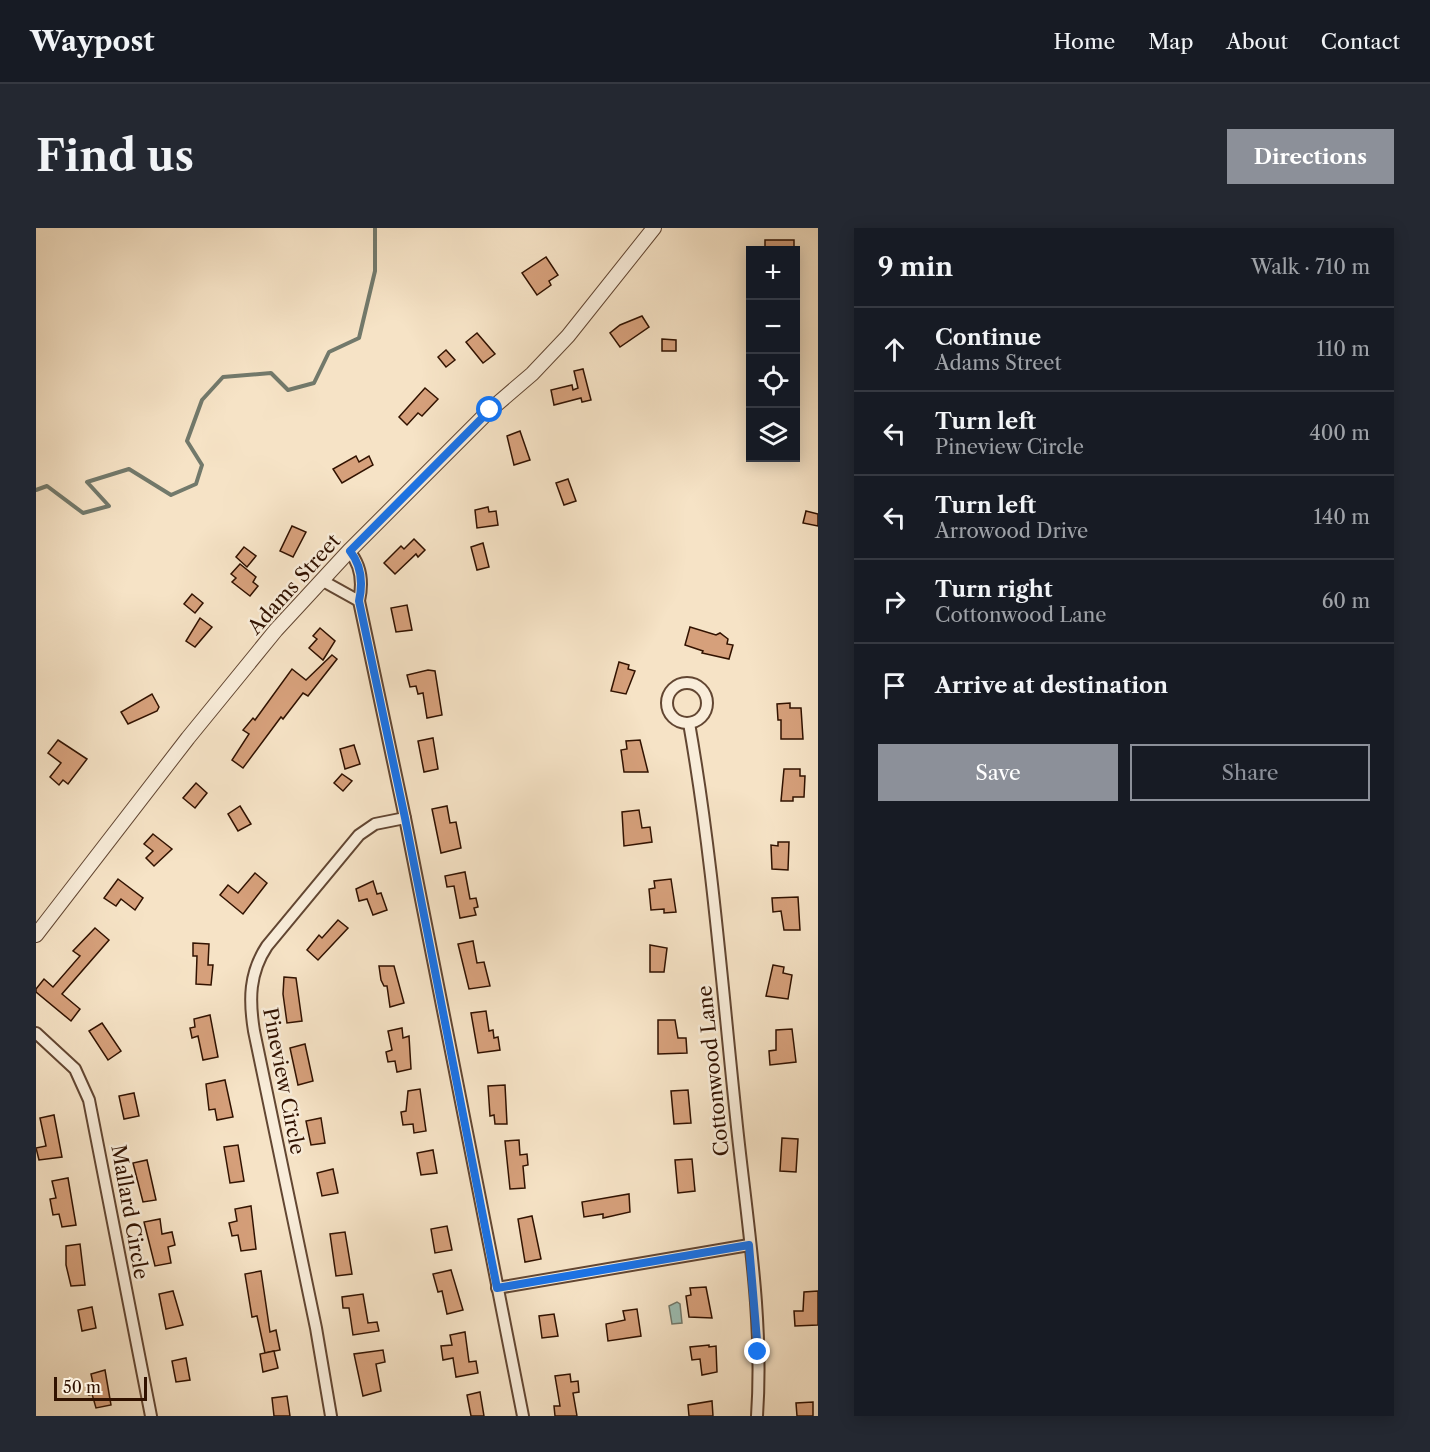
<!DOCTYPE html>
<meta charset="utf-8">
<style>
:root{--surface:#171b24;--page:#242831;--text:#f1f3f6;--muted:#9ea1a6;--line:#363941;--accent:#8c9099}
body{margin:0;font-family:"Libre Caslon Text",serif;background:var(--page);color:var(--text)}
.controls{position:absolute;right:18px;top:18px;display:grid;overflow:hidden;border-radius:0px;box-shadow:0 3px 15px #0003}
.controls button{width:54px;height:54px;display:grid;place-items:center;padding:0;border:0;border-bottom:2px solid var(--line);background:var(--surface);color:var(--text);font:30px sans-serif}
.scale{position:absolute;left:18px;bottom:15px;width:93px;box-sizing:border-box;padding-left:6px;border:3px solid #311200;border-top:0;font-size:16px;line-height:21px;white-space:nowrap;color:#311200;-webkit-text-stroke:4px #f9edda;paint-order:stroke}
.stop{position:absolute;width:18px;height:18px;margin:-14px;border:4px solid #1a73e8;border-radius:50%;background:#fff}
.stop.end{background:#1a73e8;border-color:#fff;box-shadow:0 2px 6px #0008}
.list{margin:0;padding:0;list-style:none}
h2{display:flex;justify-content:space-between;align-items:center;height:78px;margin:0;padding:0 24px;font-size:26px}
h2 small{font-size:20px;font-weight:400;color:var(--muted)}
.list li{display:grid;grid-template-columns:39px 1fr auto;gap:18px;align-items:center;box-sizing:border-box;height:84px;padding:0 24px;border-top:2px solid var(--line)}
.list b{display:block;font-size:22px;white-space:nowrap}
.list p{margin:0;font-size:20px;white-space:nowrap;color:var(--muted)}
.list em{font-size:20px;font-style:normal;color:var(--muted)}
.actions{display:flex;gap:12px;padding:18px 24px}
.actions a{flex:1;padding:14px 0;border:2px solid var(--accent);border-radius:0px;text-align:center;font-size:21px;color:var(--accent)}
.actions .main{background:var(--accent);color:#fff}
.icon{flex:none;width:33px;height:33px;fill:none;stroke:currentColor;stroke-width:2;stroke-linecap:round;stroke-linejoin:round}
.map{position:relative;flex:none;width:782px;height:1188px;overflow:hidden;border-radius:0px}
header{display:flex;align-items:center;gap:36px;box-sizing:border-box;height:84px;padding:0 30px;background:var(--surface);border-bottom:2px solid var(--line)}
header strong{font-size:28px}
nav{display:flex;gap:33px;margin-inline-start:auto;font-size:21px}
.intro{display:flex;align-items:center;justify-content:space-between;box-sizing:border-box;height:144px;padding:0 36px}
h1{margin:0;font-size:42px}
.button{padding:15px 27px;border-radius:0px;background:var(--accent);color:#fff;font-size:21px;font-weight:700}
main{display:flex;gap:36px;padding:0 36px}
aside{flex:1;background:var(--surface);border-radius:0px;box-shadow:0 3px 15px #0003}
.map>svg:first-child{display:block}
.water{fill:#9dbeb3;stroke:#72796b;stroke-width:1.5}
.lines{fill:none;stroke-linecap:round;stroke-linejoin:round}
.stream{stroke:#72796b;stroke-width:4}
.building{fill:#d6a07b;stroke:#311200;stroke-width:1.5}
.minor-casing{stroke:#624632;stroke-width:14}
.tertiary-casing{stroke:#624632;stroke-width:16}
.minor{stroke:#f9edda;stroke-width:10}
.tertiary{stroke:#f9edda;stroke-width:14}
.route{stroke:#1a73e8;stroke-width:8}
.labels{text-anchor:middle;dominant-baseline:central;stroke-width:5;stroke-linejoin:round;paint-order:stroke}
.street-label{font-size:20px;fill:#311200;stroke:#f9edda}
</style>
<header>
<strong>Waypost</strong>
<nav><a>Home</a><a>Map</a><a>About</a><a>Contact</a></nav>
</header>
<div class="intro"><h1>Find us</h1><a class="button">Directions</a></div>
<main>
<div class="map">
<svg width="782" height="1188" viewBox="0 0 782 1188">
<rect width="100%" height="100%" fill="#f6e3c6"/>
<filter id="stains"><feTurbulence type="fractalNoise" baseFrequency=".00333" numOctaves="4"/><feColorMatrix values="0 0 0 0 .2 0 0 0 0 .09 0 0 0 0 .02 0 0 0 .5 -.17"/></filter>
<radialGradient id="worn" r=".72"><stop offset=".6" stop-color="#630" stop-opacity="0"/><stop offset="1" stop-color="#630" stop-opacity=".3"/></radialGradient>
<path class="water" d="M641,1074L644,1076L646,1095L636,1096L633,1078Z"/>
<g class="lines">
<path class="stream" d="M0,262L11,258L47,285L73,278L51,254L93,241L135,267L160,256L166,237L151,213L166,172L187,149L235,145L252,162L278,155L293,124L323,110L339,43V0"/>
</g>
<g class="building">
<rect x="729" y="12" width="29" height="10"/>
<path d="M510,29L522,47L513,53L515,57L501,67L486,45Z"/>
<path d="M606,88L613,99L584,119L574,105L584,97Z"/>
<path d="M441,105L459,126L447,135L430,114Z"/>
<path d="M626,111L640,112V123H626Z"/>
<path d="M410,122L419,132L410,139L402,129Z"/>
<path d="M547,141L555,172L546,174L545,170L518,177L515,162L536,157L537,162L542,160L538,143Z"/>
<path d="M389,160L402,171L386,188L382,185L371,197L363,189Z"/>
<path d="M484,203L494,232L478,237L471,208Z"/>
<path d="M320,228L323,234L333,228L337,237L306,255L297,241Z"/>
<path d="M532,251L540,273L528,277L520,255Z"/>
<path d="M452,279L453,284L460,283L462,297L441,300L439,282Z"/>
<path d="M770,283L782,286V298L767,295Z"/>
<path d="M256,298L270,304L257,329L244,323Z"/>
<path d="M378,311L389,322L382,329L380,326L359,346L348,335L365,318L368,321Z"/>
<path d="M447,315L453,339L441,342L435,319Z"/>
<path d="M208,319L220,328L211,339L200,329Z"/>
<path d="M204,336L220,349L217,354L222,358L214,368L196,354L200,350L195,346Z"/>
<path d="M156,366L167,375L159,385L148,376Z"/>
<path d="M371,377L376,402L360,404L355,380Z"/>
<path d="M164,390L176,399L159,419L150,413Z"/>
<path d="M654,399L680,407L684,405L692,411L691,416L697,417L693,431L666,425L667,423L649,417Z"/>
<path d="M284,400L299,413L287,432L273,420L281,411L277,408Z"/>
<path d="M296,427L301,431L272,468L267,465L247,491L245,489L207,540L196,532L213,506L207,502L217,490L219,492L256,441L270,452Z"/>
<path d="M583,434L593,437L592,441L599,443L590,466L575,463Z"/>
<path d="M392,442L399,443L406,487L391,490L387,465L382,466L380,458L374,459L371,447Z"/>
<path d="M116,466L123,479L121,483L92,496L85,484Z"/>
<path d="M754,475V480H765L767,511H745V492H742L741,476Z"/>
<path d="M397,510L402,541L388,544L382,513Z"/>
<path d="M22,512L51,531L32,556L27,552L23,557L14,549L25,535L12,525Z"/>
<path d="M604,512L612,544H588L585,522L591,521L590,513Z"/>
<path d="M318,517L324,536L309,541L304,521Z"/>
<path d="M748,541H764V548H769L768,569H757V573H745Z"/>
<path d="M306,546L316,553L307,563L298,555Z"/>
<path d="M160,555L171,565L159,580L147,570Z"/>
<path d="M204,578L215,596L202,603L192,586Z"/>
<path d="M411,578L414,595L420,594L425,620L405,625L396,581Z"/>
<path d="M603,582L606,600L614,599L616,614L588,618L586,584Z"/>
<path d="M117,606L136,621L118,638L110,630L117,623L108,616Z"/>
<path d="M742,614H753L752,642L736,641L735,617L742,618Z"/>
<path d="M429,644L434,671L440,670L442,679L438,680L440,687L424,690L418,658L411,659L409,648Z"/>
<path d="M219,645L231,655L207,686L184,667L192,657L202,665Z"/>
<path d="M82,651L107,670L99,682L85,671L80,678L68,670Z"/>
<path d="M635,651L640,684L628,685V681L615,682L613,661L619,660L618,653Z"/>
<path d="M337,653L341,666L345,665L351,682L337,687L331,671L323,673L320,661Z"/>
<path d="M762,669L764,702H748L745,683L737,684L736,670Z"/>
<path d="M302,692L312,700L282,732L271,722L283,707L286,710Z"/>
<path d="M59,700L73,712L26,766L44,781L35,793L0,764V761L8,751L17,759L44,728L37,723Z"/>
<path d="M437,713L441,735L448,734L454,758L433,761L422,716Z"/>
<path d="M157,715L173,716L172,737H177L175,757L160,756L161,728H157Z"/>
<path d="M614,717L631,720L628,744H614Z"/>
<path d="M737,737L748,739L747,745L756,747L752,771L730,768Z"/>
<path d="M343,738H358L368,775L354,779L351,758H348L345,752Z"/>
<path d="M248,749L260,750L266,793L251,795L247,766Z"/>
<path d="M450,783L453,803L457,802L458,810L462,809L464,822L442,825L435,785Z"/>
<path d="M174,787L182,829L167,832L162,808L156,810L154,800L159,799L158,791Z"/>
<path d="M622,792H639L642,810H650L651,825L622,826Z"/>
<path d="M66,795L85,823L72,832L53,803Z"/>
<path d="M366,800L367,810L373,808L375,841L361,844L359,833L352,834L350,824L356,822L352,803Z"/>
<path d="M756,801L760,834L734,837L733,823L740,822V802Z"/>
<path d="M269,816L277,853L262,857L254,820Z"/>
<path d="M189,852L197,889L181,892L179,881L173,882L170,856Z"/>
<path d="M469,857L471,896H459L458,887L454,888L452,858Z"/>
<path d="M384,861L390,903L378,905L377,896L367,897L365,884L370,883L372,863Z"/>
<path d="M652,862L655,895L638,896L635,863Z"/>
<path d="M98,865L103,888L88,891L83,868Z"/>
<path d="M18,887L26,929L3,932L0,920L10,918L4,890Z"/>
<path d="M285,890L289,915L275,917L270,893Z"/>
<path d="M746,910L762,911L760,944L744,943Z"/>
<path d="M483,912L484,927L491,926L492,937L487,938L489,960L474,961L469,913Z"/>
<path d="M202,917L208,953L194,955L188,919Z"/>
<path d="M397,922L401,945L385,947L381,925Z"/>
<path d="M656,931L659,963L642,965L639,932Z"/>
<path d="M111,932L120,972L107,974L97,935Z"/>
<path d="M297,941L302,965L286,968L281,945Z"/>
<path d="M32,950L40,997L26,999L23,986L17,987L14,971L20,970L16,953Z"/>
<path d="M593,966L594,984L567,990V986L548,989L546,974Z"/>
<path d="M215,978L220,1021L205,1023L202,1007L196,1008L193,995L201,993L199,981Z"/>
<path d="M496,988L505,1031L489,1034L482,991Z"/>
<path d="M124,991L126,1006L136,1004L139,1017L132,1019L135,1035L119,1038L108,994Z"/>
<path d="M411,998L416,1022L399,1025L395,1001Z"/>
<path d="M309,1004L316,1046L300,1048L294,1006Z"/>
<path d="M44,1016L49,1057L35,1058L30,1037V1018Z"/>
<path d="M415,1042L427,1082L411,1086L406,1063L402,1064L397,1046Z"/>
<path d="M225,1043L234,1104L240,1102L244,1122L229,1125L221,1088L216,1089L209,1046Z"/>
<path d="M670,1059L676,1090L653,1089L650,1068L655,1067L654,1060Z"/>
<path d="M137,1063L147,1097L130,1101L123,1066Z"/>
<path d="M782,1063V1097L759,1098L758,1083H767L768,1064Z"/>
<path d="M327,1066L332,1095L341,1094L343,1103L317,1107L313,1080H307L306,1069Z"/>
<path d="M56,1079L60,1100L46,1103L42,1082Z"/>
<path d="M601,1081L605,1108L572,1113L570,1096L589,1092L587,1083Z"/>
<path d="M518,1086L522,1108L506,1110L503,1088Z"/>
<path d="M429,1104L433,1134L440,1133L442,1145L420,1149L417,1130L407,1132L405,1118L416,1117L414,1107Z"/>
<path d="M673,1117V1119L680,1118L681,1144L666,1147L664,1131L656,1132L654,1119Z"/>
<path d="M347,1122L349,1134L340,1136L345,1163L327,1168L318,1126Z"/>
<path d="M238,1123L242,1140L227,1144L224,1126Z"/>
<path d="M150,1130L154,1152L140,1154L136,1133Z"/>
<path d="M69,1142L75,1177L60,1180L56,1166L53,1167L50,1157L57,1155L55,1146Z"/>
<path d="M534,1146L535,1154L542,1153L543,1164L537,1165L541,1188H519L518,1178H524L519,1148Z"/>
<path d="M444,1164L448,1188H435L431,1167Z"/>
<path d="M251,1168L254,1188H238L236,1170Z"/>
<path d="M676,1173L677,1188H653L652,1177Z"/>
<path d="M777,1174V1188H761L760,1175Z"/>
</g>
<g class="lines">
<g class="minor-casing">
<g id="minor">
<path d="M313,323C326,338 327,355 323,373L369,590L487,1188"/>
<path d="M287,353L323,373"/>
<circle cx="651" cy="475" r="20"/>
<path d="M653,495C676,625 686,757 700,889C710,988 728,1088 721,1188"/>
<path d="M0,805L39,841L53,872L115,1188"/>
<path d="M461,1060L713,1017"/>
<path d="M295,1188L280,1100L218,803C213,772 213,745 231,718L323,607L339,596L369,590"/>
</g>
</g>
<g class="tertiary-casing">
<path id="tertiary" d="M0,707L152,510L240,402L313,323L454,182L496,146L532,108L618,0"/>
</g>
<use href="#minor" class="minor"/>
<use href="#tertiary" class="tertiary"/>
</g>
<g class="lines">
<path class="route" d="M454,182L314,323C326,338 327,355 323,373L369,590L461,1060L713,1017L722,1124"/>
</g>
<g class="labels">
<g class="street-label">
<text transform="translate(258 356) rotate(-48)">Adams Street</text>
<text transform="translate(677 843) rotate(-96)">Cottonwood Lane</text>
<text transform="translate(248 853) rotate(79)">Pineview Circle</text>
<text transform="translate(94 984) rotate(80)">Mallard Circle</text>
</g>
</g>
<rect width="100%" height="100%" filter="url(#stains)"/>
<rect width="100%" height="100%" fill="url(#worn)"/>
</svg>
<div class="controls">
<button>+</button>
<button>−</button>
<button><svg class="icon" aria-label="locate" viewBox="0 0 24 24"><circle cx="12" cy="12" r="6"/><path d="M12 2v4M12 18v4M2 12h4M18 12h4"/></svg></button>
<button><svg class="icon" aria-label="layers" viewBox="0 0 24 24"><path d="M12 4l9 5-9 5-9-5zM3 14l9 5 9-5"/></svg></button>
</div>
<div class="scale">50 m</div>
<div class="stop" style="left:454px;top:182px"></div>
<div class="stop end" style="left:722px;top:1124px"></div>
</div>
<aside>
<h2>9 min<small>Walk · 710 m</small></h2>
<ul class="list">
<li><svg class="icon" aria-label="ahead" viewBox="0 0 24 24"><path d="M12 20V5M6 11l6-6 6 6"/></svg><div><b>Continue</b><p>Adams Street</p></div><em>110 m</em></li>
<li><svg class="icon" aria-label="left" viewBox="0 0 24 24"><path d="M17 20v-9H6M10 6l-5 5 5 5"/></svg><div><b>Turn left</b><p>Pineview Circle</p></div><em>400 m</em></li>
<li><svg class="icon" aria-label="left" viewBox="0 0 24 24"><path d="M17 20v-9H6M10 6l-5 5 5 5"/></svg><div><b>Turn left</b><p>Arrowood Drive</p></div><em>140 m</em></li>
<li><svg class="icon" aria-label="right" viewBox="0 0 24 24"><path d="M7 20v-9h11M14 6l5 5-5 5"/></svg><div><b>Turn right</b><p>Cottonwood Lane</p></div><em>60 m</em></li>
<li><svg class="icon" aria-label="arrive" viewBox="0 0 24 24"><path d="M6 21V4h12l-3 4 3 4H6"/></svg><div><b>Arrive at destination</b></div></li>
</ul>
<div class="actions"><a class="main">Save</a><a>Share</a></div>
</aside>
</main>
